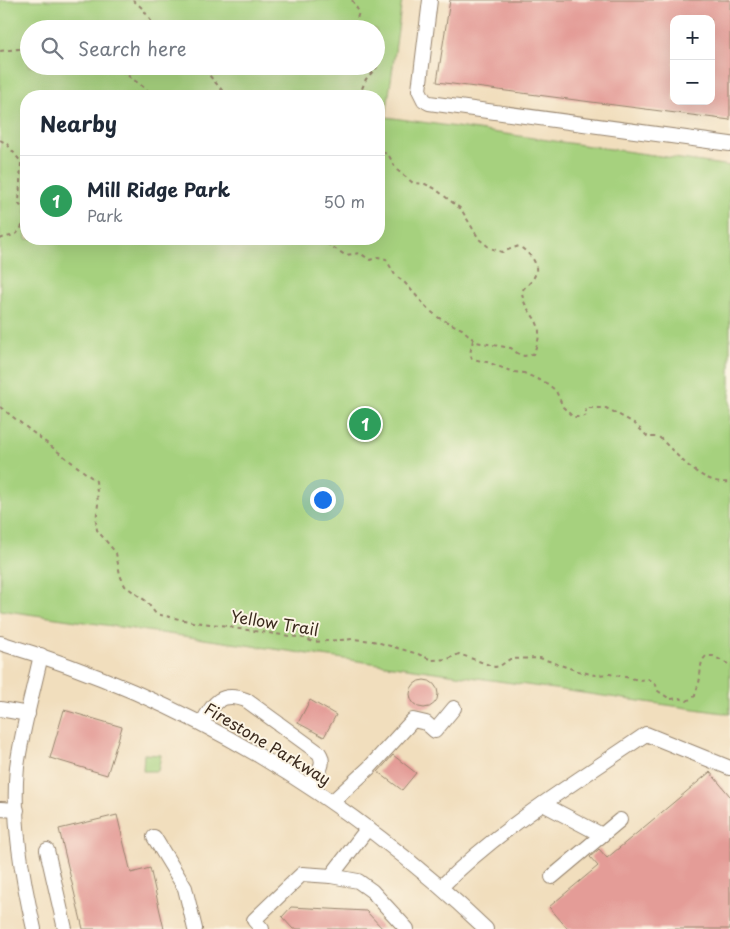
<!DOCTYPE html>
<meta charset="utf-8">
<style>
:root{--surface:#fff;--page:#f2f2f3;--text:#1f2937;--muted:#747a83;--line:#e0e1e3;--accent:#d93025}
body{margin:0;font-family:"Playpen Sans",sans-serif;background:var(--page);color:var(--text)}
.controls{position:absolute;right:15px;top:15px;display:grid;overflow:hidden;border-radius:10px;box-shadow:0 5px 20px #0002}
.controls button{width:45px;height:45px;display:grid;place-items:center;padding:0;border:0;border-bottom:1px solid var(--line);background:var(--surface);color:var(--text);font:25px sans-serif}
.you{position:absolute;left:322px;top:499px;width:18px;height:18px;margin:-12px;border:4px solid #fff;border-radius:50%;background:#1a73e8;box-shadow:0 0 0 8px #1a73e833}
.badge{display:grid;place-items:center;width:32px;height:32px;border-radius:50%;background:var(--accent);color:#fff;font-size:16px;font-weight:700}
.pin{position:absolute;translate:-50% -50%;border:2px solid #fff;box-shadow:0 1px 5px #0006}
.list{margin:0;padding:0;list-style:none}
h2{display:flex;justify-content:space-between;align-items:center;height:65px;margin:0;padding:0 20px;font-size:21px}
h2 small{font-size:16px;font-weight:400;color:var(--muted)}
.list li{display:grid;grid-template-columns:32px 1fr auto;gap:15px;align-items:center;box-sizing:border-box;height:90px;padding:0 20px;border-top:1px solid var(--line)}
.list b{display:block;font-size:19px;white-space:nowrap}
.list p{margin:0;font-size:16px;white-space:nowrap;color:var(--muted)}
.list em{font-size:16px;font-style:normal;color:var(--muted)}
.icon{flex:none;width:28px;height:28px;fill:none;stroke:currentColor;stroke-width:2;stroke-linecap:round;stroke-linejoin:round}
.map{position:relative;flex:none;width:730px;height:929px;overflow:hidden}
.search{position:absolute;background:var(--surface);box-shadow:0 5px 20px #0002;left:20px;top:20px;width:365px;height:55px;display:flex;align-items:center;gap:12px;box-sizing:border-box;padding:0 18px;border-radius:28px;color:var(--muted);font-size:19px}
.panel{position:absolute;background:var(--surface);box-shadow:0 5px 20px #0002;left:20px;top:90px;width:365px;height:155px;border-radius:20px}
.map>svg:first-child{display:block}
.green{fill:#a6d17e;stroke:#707e4e;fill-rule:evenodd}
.building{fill:#e49c97;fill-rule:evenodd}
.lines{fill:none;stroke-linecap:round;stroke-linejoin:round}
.minor-casing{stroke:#96846e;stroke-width:16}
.path{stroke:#96846e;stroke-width:2;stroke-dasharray:4 4;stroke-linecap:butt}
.minor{stroke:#fff;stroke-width:14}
.labels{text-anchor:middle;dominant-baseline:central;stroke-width:4;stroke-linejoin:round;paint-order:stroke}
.street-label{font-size:16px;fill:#3b2a1e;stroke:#fcf5e5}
</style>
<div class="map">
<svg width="730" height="929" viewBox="0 0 730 929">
<rect width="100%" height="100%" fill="#fcf5e5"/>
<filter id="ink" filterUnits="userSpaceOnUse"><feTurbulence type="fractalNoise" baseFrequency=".02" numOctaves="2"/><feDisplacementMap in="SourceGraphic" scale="10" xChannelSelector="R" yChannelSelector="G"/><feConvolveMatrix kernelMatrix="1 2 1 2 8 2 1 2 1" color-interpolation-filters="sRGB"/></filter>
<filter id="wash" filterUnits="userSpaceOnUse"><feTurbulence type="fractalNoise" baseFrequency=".0096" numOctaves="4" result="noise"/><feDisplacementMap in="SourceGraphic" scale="20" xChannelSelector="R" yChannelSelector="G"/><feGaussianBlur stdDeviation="1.12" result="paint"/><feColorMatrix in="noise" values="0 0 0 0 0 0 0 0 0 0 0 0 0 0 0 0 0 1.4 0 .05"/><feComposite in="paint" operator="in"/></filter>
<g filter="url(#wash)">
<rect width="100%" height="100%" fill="#f1debd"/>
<g class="green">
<path d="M0,0H402L386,117L730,166V714L0,610ZM29,29H376V66H29ZM26,96H379V239H26Z"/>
<path d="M144,754L161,755L158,771H143Z"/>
</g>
<g id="blocks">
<g class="building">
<path d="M450,0H730V120L437,82ZM674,19H711V101H674Z"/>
<circle cx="424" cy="694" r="14"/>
<path d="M310,700L336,715L324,737L298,723Z"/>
<path d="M64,710L122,727L107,775L50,758Z"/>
<path d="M393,755L416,773L402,790L378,772Z"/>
<path d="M710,772L730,796V929H568L549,907L598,866L590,857L599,849L607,858Z"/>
<path d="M117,815L131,873L150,868L164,929H83L59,829Z"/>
<path d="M291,907L366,911L383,929H293L282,917Z"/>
</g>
</g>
</g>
<g filter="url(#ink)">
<use href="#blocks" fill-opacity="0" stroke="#96846e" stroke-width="1"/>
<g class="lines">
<g class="minor-casing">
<g id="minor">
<path d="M430,0L419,90L424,100L429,103L730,144"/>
<path d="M0,643C187,699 345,794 486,929"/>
<path d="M0,709L28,714"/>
<path d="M202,723C213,703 221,691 246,700L319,753C327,765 316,775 308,785"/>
<path d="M332,802L369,768L413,720L426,723L435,731L454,708"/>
<path d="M543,804L602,835"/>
<path d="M0,809L17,810"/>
<path d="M154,837L185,888L195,929"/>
<path d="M47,850L65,929"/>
<path d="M331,876L358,881L372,891L407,929"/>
<path d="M552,877L620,820"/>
<path d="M441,887C502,826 576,782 646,734L730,768"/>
<path d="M34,929C22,877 12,820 17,767C22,729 33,692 41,655"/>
<path d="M262,929L254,920L302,874L331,876L368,828"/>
</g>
</g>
<g class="path">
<path d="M133,0L143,9L156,29"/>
<path d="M352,0L359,12L354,29"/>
<path d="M0,51L29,48"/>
<path d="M115,66L142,86L153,96"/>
<path d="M197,66L209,75L227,96"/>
<path d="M359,96L366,79L377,67L376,60"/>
<path d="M0,140L7,144L21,162L19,204L26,212"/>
<path d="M0,239C5,236 12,237 16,234C19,232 24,223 26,220"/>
<path d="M320,239L345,255L360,253L370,260L378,257L386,259L395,275L405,283L428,309L439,318L462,329L476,342L511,348L517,353L524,356L533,354C551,317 523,318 522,291C525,286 530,284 533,279C542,264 530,254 519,246L502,252L490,248L479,239L461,209L434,188L425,184L413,183L397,170L389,156L379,149"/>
<path d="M473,340L470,354L472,359L487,362L513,372L524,373L548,384L556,391L563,407L573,417H582L587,415L585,408H606L612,411L634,423L648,437H659C678,455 700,485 730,482"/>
<path d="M0,407L96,481L98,504L96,522L97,530L116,553L120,575L125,586L146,601L156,614L193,622L228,626L233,628L304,638L313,642L353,639L373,641L418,654L432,660L448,659L459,654L495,667L500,666L510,659L540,658L578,671L595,675L610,674L640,680L648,679L656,685L658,691L670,699L679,698L687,701L695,696C696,689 700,683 700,676C701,668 700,662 706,656H713L730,665"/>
</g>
<use href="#minor" class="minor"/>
</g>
</g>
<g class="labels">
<g class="street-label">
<text transform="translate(275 622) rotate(9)">Yellow Trail</text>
<text transform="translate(268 743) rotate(31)">Firestone Parkway</text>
</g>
</g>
</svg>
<div class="controls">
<button>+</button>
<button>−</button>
</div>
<div class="you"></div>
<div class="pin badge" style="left:365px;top:424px;background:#2e9e5b">1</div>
<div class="search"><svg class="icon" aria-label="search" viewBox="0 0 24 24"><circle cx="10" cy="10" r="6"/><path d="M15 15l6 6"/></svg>Search here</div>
<section class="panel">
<h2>Nearby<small></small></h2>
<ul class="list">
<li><span class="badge" style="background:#2e9e5b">1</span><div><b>Mill Ridge Park</b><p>Park</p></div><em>50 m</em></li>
</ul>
</section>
</div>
